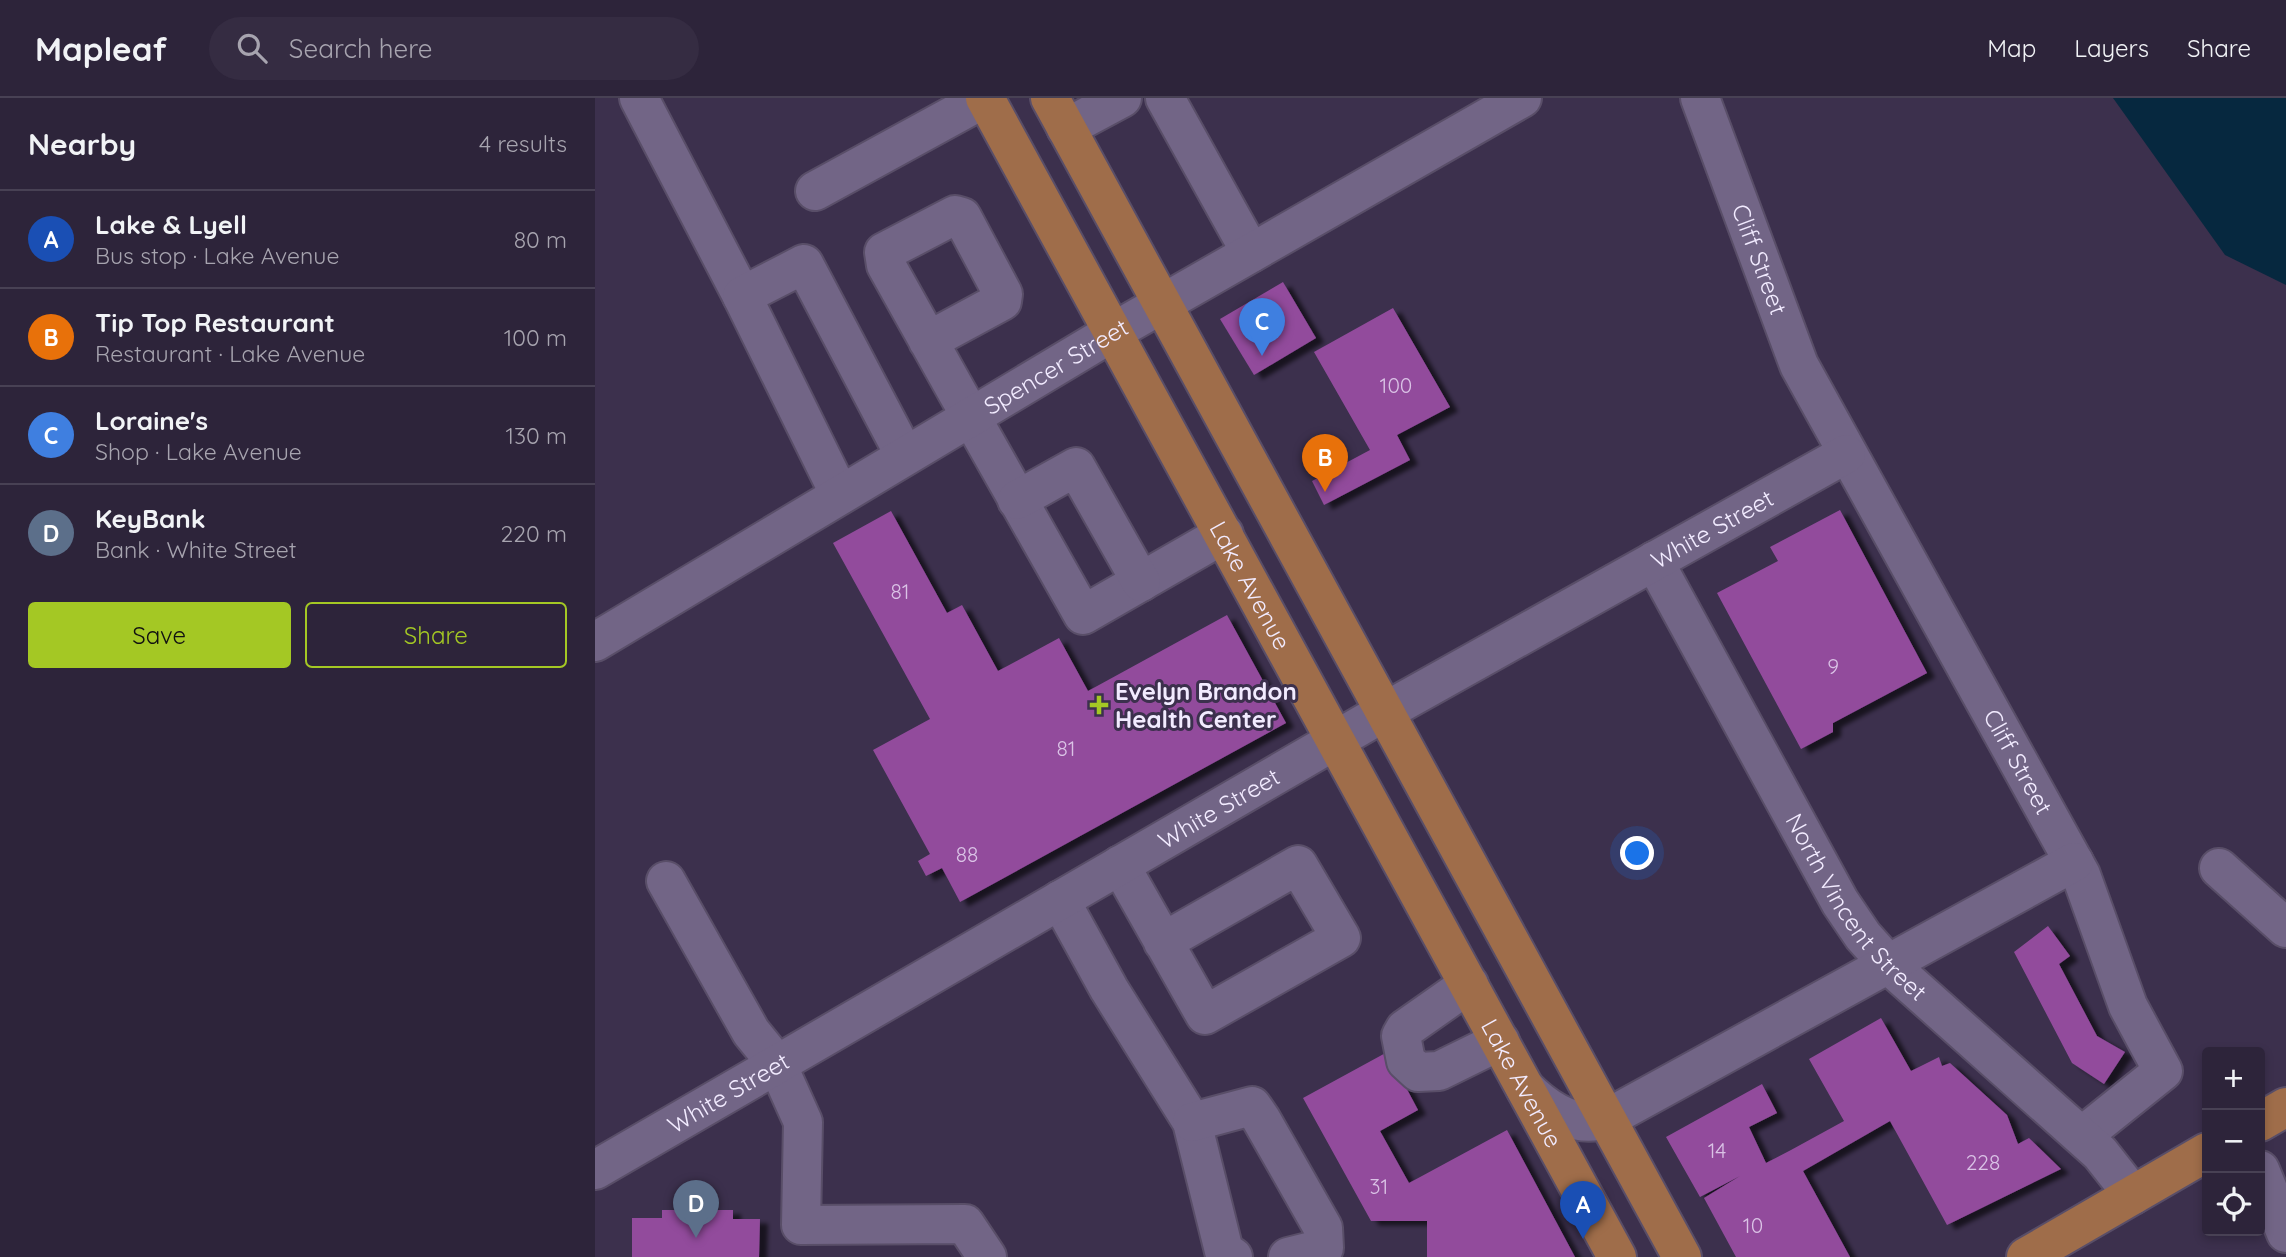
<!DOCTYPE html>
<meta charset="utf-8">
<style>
:root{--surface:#2d243a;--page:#352c42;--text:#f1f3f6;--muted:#a7a4af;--line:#484154;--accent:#a4c824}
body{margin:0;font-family:Quicksand,sans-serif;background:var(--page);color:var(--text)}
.controls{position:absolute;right:21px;bottom:21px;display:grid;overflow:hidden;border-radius:7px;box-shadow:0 4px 10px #0003}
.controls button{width:63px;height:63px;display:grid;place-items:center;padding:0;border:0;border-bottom:2px solid var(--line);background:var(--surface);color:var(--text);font:35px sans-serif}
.you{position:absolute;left:1043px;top:756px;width:24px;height:24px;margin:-18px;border:5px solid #fff;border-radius:50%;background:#1a73e8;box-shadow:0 0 0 10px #1a73e833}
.badge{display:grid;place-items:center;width:46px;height:46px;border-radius:50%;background:var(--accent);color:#fff;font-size:23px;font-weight:700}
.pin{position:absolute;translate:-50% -58px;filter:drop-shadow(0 2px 4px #0008)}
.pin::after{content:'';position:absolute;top:37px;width:24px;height:21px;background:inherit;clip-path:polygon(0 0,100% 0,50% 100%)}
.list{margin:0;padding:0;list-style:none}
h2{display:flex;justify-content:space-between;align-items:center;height:91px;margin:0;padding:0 28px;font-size:30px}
h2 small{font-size:23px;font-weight:400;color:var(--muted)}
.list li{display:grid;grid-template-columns:46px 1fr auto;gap:21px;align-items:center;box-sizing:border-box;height:98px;padding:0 28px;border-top:2px solid var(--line)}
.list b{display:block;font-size:26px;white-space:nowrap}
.list p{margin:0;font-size:23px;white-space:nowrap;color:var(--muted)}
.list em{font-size:23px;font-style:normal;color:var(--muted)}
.actions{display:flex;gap:14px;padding:21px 28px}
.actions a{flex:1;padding:16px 0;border:2px solid var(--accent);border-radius:7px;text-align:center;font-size:24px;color:var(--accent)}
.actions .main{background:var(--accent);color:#111}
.icon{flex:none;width:38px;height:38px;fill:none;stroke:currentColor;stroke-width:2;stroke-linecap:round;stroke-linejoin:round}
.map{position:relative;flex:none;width:1691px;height:1159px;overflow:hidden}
header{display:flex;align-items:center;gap:42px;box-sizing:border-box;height:98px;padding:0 35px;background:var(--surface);border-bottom:2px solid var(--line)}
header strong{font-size:33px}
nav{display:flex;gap:38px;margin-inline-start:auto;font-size:24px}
.search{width:490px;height:63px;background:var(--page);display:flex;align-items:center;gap:18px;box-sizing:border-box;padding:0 24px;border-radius:38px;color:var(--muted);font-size:26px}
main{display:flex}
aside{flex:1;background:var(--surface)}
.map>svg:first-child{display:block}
.water{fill:#06283f}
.building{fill:#924c9c;filter:url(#shadow)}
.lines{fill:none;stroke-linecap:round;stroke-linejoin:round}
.minor-casing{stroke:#594e68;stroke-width:42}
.major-casing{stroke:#594e68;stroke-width:42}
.minor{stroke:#726586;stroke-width:38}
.major{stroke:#9f6d4a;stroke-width:38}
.poi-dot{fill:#a4c824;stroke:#3c304d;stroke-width:2.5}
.labels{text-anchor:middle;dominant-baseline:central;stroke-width:6;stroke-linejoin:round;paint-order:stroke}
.number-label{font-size:21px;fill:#dac3e6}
.street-label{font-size:24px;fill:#f2ebff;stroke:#3c304d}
.poi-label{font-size:24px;font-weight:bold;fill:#f2ebff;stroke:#3c304d;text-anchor:start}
</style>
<header>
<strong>Mapleaf</strong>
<div class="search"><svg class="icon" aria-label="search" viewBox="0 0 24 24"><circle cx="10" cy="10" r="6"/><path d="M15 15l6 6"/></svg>Search here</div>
<nav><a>Map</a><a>Layers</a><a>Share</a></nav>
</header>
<main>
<aside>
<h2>Nearby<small>4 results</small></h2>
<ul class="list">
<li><span class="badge" style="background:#1a4fb4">A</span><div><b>Lake &amp; Lyell</b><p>Bus stop · Lake Avenue</p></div><em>80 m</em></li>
<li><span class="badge" style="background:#e8710a">B</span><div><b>Tip Top Restaurant</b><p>Restaurant · Lake Avenue</p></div><em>100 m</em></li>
<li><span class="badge" style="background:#3f7fe0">C</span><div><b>Loraine's</b><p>Shop · Lake Avenue</p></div><em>130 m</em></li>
<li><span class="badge" style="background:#5c6f8a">D</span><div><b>KeyBank</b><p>Bank · White Street</p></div><em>220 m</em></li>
</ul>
<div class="actions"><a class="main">Save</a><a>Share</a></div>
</aside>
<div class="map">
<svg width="1691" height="1159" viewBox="0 0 1691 1159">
<defs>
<filter id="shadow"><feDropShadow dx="8" dy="4.5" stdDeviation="2" flood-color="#0009"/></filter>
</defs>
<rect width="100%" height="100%" fill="#3c304d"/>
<path class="water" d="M1518,0H1691V187L1630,157Z"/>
<g class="building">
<path d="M688,184L721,240L659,277L625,221Z"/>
<path d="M798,210L855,309L802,337L815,362L729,407L717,383L775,352L719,254Z"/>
<path d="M1245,412L1332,575L1238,625V634L1206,651L1122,495L1183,463L1175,449Z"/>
<path d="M296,413L352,515L367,507L403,573L464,540L493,593L632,517L691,625L365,804L347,770L331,778L323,763L335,756L278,652L335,621L238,445Z"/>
<path d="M1453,828L1475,858L1464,866L1502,938L1530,954L1509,986L1477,965L1419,854Z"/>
<path d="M1286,920L1316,973L1344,959L1347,968L1355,965L1412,1017L1423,1046L1434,1040L1466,1071L1352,1127L1295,1023L1208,1073L1255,1159H1141L1109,1100L1145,1078L1105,1099L1071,1039L1167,986L1182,1015L1154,1029L1171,1065L1196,1052L1249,1023L1214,961Z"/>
<path d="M796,952L806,980L823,1012L785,1033L814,1085L912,1032L980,1159H832V1123H776L708,1000Z"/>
<path d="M91,1090H112V1112H138V1121H165L164,1159H37V1120H67V1112H91Z"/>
</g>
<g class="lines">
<g class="minor-casing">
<g id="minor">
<path d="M44,0L147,198"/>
<path d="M570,0L656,155"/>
<path id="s1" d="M1105,0L1204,267L1486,777L1533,908L1568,973L1487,1038"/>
<path d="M471,30L527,0"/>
<path d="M220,93L390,0"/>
<path d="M333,243L407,203L408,196L367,119L360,117L289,154L291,167C356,284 422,401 488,517L629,436"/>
<path d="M245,397L147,198L209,166L310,358"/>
<path d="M422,402L481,369L546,484"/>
<path id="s2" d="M1059,463L1245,804L1268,838L1294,867L1505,1055L1538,1097"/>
<path id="s3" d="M0,544L518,234L927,0"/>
<path d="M525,767L610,917L746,840L703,767L568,844"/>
<path d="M1624,770L1691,830"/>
<path d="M71,783L156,934L182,966L208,1024L206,1127L370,1126L392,1159"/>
<path d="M465,802L514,891L597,1024L629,1153L638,1159"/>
<path d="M874,886L810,931L806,938L811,963L823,974L844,973L905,943"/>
<path d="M930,990C951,1011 980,1031 1011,1021L1479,764"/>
<path d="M597,1024L657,1008L666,1021L728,1130L729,1150L693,1159"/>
<path id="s4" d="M0,1072L791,613L1251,356"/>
<path d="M1665,1072L1691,1135"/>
</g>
</g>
<g class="major-casing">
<g id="major">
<path id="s5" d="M390,0L1022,1159"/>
<path d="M455,0L1087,1159"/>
<path d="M1665,1024L1691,1009"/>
<path d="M1431,1159L1612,1054"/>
</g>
</g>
<use href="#minor" class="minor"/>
<use href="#major" class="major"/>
</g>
<path class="poi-dot" d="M500.5 596.5h7v7h7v7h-7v7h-7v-7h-7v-7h7z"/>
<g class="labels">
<g class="number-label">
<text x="801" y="287">100</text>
<text x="305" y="493">81</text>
<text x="1238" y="568">9</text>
<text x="471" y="650">81</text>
<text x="372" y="756">88</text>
<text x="1122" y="1052">14</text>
<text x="1388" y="1064">228</text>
<text x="784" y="1088">31</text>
<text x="1158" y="1127">10</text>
</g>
<g class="street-label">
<text stroke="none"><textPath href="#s1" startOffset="172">Cliff Street</textPath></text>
<text stroke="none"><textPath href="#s3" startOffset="537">Spencer Street</textPath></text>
<text stroke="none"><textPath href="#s4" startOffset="1288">White Street</textPath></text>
<text stroke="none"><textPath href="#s5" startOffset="555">Lake Avenue</textPath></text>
<text stroke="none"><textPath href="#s1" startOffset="738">Cliff Street</textPath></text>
<text stroke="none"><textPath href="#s4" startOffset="721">White Street</textPath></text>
<text stroke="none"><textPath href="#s2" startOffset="402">North Vincent Street</textPath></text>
<text stroke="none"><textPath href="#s5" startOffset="1122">Lake Avenue</textPath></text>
<text stroke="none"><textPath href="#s4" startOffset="154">White Street</textPath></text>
</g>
<g class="poi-label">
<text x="520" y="593">Evelyn Brandon<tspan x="520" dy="28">Health Center</tspan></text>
</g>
</g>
</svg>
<div class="controls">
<button>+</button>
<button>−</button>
<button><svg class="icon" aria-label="locate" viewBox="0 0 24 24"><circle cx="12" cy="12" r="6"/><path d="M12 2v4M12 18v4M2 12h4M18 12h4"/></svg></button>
</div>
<div class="you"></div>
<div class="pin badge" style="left:988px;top:1141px;background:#1a4fb4">A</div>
<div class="pin badge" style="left:730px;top:394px;background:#e8710a">B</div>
<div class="pin badge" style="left:667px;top:258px;background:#3f7fe0">C</div>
<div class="pin badge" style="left:101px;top:1140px;background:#5c6f8a">D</div>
</div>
</main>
